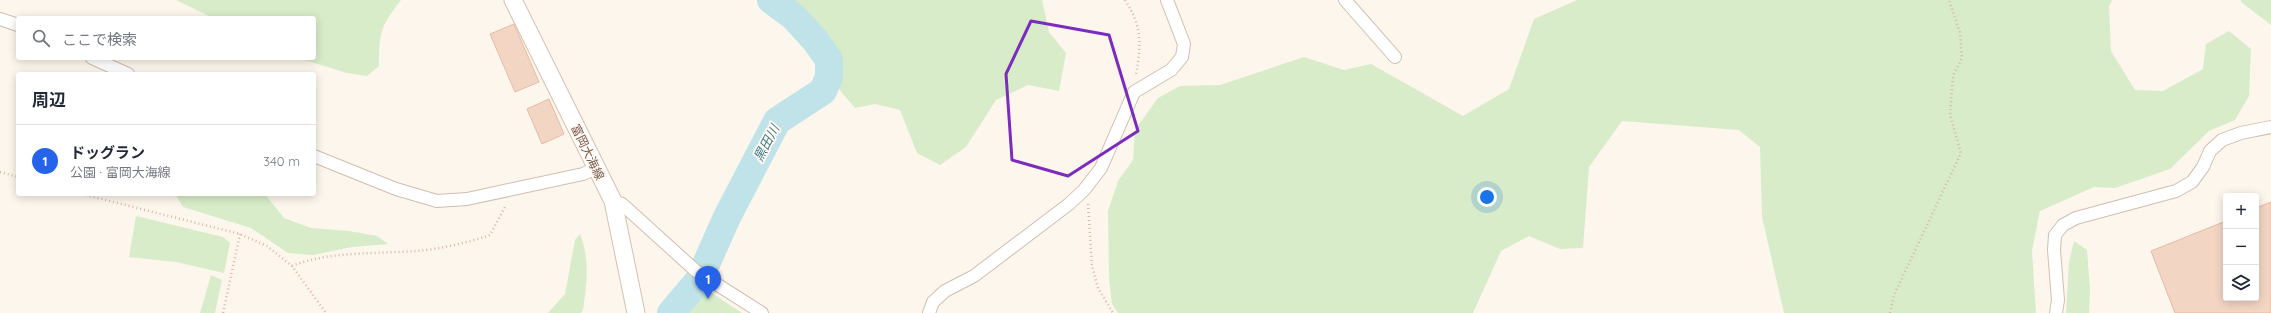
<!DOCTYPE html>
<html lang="ja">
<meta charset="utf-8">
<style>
:root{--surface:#fff;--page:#f6f6f7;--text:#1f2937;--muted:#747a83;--line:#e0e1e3;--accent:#2563eb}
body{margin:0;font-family:Quicksand,"Noto Sans JP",sans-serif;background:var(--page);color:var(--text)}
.controls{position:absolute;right:12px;bottom:12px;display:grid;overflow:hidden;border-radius:4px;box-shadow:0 2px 10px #0003}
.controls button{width:36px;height:36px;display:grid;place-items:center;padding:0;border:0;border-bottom:1px solid var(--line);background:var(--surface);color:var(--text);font:20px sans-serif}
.you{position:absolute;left:1487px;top:197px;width:14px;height:14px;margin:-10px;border:3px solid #fff;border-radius:50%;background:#1a73e8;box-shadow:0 0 0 6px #1a73e833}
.badge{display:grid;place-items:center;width:26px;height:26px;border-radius:50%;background:var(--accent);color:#fff;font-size:13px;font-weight:700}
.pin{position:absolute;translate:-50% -33px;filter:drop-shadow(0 1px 2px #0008)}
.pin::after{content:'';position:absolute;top:21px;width:14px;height:12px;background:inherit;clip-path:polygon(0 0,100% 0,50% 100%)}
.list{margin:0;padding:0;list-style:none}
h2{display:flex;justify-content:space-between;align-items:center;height:52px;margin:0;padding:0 16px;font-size:17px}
h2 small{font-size:13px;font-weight:400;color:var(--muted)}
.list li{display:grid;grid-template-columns:26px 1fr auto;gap:12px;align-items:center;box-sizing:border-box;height:72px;padding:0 16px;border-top:1px solid var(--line)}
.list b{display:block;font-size:15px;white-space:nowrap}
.list p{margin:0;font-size:13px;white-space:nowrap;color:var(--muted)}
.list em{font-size:13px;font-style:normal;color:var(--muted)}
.icon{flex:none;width:22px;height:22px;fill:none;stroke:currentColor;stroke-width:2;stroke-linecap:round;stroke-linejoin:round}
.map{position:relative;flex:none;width:2271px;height:313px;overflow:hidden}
.search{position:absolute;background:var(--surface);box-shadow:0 2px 10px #0003;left:16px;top:16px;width:300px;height:44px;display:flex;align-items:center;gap:10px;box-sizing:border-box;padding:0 14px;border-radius:4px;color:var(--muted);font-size:15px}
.panel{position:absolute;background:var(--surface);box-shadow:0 2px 10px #0003;left:16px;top:72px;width:300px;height:124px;border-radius:4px}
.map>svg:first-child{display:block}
.green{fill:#d8ecc9}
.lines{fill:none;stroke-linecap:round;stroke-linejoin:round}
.river{stroke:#bfe3e8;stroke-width:28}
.building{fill:#f3d5c3;stroke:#e6bba3}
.street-casing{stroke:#d1beb0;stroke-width:14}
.secondary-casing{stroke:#d6c0b0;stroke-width:19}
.path{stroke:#d9b8a5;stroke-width:2.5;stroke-dasharray:1 3;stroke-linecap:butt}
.street{stroke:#fff;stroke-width:12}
.secondary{stroke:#fff;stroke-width:17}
.marked{fill:none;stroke:#7b2cbf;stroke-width:3;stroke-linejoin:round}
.labels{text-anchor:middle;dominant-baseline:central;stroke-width:3.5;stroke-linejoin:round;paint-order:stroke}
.street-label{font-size:12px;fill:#7a5c4d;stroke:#fffaf3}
.water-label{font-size:13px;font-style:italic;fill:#437c86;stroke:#fffaf3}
</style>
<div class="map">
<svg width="2271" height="313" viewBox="0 0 2271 313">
<rect width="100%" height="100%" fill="#fdf6ec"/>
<g class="green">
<path d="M176,0H401C380,27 379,33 379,66L367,76L347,73L298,58H314V18H213Z"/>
<path d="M794,0H1042L1049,32L1066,53L1059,91L1028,85L996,100L966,147L940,165L917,153L900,110L875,104L855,108L838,88L835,53L802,7Z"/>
<path d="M1577,0H2112L2109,7L2111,51L2135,90L2163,91L2203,69L2206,44L2229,31L2251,49L2249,96L2235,120L2209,131L2170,169L2115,188L2094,187L2040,211L2032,250L2036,313H1784L1762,217L1760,147L1739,130L1622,121L1589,167L1583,248L1560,249L1529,236L1501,251L1473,313H1118L1112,304L1109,278L1108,211L1118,181L1133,160L1135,130L1158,98L1180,86L1220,85L1304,57L1344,70L1371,64L1463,116L1509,89L1534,19Z"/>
<path d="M2241,0H2271V25L2241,2Z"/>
<path d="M175,194H265L284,218L311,228L349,231L377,236L388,244L352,247L313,255L288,253L251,228L183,207Z"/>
<path d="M136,216L223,237L230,243L224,273L176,262L129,257Z"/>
<path d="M580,234C590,259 587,283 583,310L581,313H548L565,294L575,240Z"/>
<path d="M2074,241L2087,250L2090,289L2089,313H2066L2069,262Z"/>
<path d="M211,275L222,280L215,313H200Z"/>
<path d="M704,288L742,313H686Z"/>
</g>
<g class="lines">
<path class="river" d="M671,313L699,280L727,217L777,121L823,91L829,77V60L815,40L794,17L771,0"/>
</g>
<g class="building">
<path d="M514,24L539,82L515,92L490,34Z"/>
<path d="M549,99L564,134L542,144L527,109Z"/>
<path d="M2271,202V313H2175L2151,251L2226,221V298H2256V208Z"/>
</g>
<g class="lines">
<g class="street-casing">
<g id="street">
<path d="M1345,0L1395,57"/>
<path d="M0,19L18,25"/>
<path d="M92,58L128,74"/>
<path d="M314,156L396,189L437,201L467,199L583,174L596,168"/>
<path d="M613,201L622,204L696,271L762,313"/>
<path d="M929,313L933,302L945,291L974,276L1069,204L1084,190L1101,168L1134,92L1171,70L1182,57L1184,44L1167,0"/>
<path d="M2056,313L2058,300L2054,250L2055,235L2063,225L2076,218L2176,191L2192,182L2203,167L2210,151L2222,140L2241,133L2271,127"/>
</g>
</g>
<g class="secondary-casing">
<path id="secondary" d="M513,0L613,201L636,313"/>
</g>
<g class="path">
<path d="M1125,0C1143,28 1141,44 1136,75"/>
<path d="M0,172L18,177"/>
<path d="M82,194L240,234L267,246L292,266L326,313"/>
<path d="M1088,204L1092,266L1098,288L1113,313"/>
<path d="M292,266C328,251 377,254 416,251C440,249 467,243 490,235L506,205"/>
<path d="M223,313L240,234"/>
<path d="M1890,313L1894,295L1961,153L1950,115L1953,76L1962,58L1960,33L1949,0"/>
</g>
<use href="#street" class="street"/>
<use href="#secondary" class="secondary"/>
</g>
<path class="marked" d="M1031,21L1109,35L1138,131L1068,176L1012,160L1006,74Z"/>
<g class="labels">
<g class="street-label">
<text transform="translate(588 152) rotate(64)">富岡大海線</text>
</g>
<g class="water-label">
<text transform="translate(766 143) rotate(-62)">黒田川</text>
</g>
</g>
</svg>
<div class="controls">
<button>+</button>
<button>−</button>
<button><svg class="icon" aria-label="layers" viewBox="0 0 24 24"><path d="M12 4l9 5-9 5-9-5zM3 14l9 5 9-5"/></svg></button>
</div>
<div class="you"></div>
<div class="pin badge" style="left:708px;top:299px">1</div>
<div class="search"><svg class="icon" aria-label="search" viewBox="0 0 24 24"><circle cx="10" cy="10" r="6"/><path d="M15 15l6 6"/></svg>ここで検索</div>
<section class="panel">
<h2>周辺<small></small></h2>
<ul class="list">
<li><span class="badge">1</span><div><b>ドッグラン</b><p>公園 · 富岡大海線</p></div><em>340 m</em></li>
</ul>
</section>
</div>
